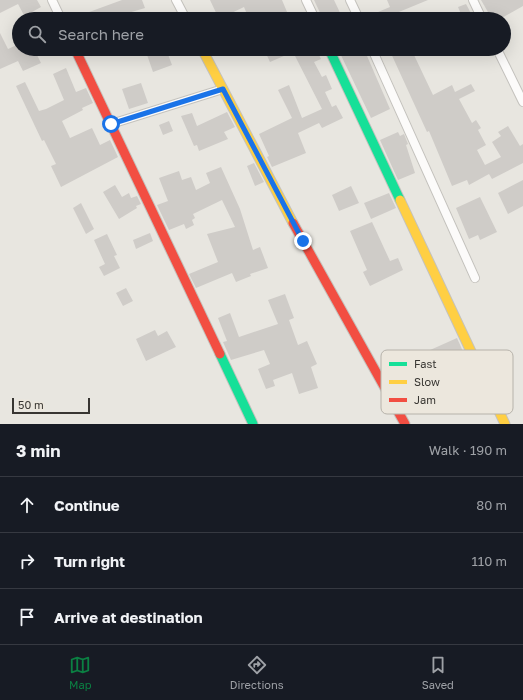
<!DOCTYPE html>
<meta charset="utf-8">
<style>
:root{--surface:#171b24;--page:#20242c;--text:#f1f3f6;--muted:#9ea1a6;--line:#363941;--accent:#0b8043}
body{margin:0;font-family:"Golos Text",sans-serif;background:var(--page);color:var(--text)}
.scale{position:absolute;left:12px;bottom:10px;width:78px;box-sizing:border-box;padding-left:4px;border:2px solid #383632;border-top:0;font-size:11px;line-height:14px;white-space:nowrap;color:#383632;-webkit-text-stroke:3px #ece7dd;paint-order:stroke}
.stop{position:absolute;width:12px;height:12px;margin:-9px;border:3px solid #1a73e8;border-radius:50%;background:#fff}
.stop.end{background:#1a73e8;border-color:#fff;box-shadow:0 1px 4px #0008}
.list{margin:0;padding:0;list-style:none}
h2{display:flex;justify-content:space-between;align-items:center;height:52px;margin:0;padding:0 16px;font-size:17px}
h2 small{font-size:13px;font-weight:400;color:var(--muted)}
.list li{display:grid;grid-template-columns:26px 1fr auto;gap:12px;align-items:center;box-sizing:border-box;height:56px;padding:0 16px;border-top:1px solid var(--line)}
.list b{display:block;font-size:15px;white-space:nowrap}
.list em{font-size:13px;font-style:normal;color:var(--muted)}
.icon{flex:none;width:22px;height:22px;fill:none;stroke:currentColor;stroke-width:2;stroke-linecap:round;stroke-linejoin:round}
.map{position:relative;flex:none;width:523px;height:424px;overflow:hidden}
.search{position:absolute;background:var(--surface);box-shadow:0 4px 16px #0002;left:12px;right:12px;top:12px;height:44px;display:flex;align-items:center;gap:10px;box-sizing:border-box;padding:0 14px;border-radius:22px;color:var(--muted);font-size:15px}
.sheet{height:220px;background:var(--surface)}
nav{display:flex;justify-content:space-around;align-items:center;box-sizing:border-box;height:56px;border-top:1px solid var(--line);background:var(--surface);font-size:11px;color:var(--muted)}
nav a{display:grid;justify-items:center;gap:2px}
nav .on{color:var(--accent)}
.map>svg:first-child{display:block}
.building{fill:#cfccc8}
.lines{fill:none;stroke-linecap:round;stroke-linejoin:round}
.street-casing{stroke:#c4c2bd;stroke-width:10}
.fast-casing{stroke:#c4c2bd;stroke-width:11}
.slow-casing{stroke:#c4c2bd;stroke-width:11}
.jam-casing{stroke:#c4c2bd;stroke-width:11}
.street{stroke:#fcfbfa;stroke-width:8}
.fast{stroke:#16e098;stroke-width:9}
.slow{stroke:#ffcf43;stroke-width:9}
.jam{stroke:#f24e42;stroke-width:9}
.route{stroke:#1a73e8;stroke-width:5}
.key{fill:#ece7dd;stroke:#b6b2aa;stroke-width:1}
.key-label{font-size:11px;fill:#383632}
</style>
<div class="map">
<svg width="523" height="424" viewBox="0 0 523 424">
<rect width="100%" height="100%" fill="#e8e6e0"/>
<g class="building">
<path d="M0,0H37L41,7L32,12L36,19H26L18,4L0,13Z"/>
<path d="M122,0H142L145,8L125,14L127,19H70Z"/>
<path d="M210,0H282L290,19H249L244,7L219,19Z"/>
<path d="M314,0H334L343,19H323Z"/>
<path d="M387,0H428L394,14L397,19H382L378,12L390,7Z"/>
<path d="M481,0H523V6L500,19H492Z"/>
<path d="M466,4L474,19H463L458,7Z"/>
<path d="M0,33L8,49L19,44V49H49L37,55L41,63L23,71L18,61L0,69Z"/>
<path d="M155,49H166L172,65L153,72L146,52Z"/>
<path d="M264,49H316L321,59L314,62L322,77L326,75L332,89L325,92L332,107L336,105L343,118L322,128L319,123L298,133L306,153L272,167L267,157L269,156L259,134L292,118L278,90L289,85L302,118L322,109L293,52L270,62Z"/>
<path d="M338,49H364L390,109L371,118Z"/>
<path d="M389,49H428L414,55L433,95L452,85L455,92L471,84L475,91L459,99L472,123L476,120L481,128L478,130L486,145L477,150L485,165L501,157L492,142L501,136L498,132L508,126L520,146L523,144V163L492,179L489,174L469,185L467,180L452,186L429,131L427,132Z"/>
<path d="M66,68L76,92L86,88L93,103L82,108L83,110L62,121L70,138L92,128L100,145L110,140L118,157L61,187L51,166L56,164L44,140L42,141L16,86L25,82L39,111L46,109L64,100L53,74Z"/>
<path d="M141,83L148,103L129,109L122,89Z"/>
<path d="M227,112L235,127L224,132L228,139L199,151L197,145L194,146L181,116L192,113L197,126Z"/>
<path d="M169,121L173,131L163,135L159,125Z"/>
<path d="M398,132L400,136L404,134L408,144L406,145L415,173L398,180L380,140Z"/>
<path d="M254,163L264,182L255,186L247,166Z"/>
<path d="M221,167L240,209L253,250L260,247L268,268L250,274L251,276L236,282L232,273L196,288L189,274L218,262L207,234L235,227L222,200L193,214L195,218L192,220L194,225L186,229L184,224L169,230L157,205L168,201L159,178L179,171L182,180L191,177L196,190L210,183L206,173Z"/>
<path d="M523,180V206L508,214L498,193Z"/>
<path d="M115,185L122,197L129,193L131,198L137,196L141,204L136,206L137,208L119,219L103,192Z"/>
<path d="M351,186L359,203L339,211L332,195Z"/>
<path d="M389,193L396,208L371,219L364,203Z"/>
<path d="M480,197L497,232L480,240L478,235L469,239L456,208Z"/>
<path d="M81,203L94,229L86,234L73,208Z"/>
<path d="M372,222L390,261L398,258L403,270L370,286L363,272L367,270L350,231Z"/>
<path d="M150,233L153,241L136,249L133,240Z"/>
<path d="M107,234L117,255L114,256L120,268L104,276L99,267L105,264L94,240Z"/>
<path d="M126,288L133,301L123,306L116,293Z"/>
<path d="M285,294L294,318L289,320L298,345L307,341L317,364L311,367L318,388L299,394L292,373L273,380L275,386L266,389L258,369L270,364L264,350L231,360L223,342L227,341L218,318L230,313L239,337L278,324L268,300Z"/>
<path d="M155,330L158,336L167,331L176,347L146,361L136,339Z"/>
<path d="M457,338L465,356L418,377L410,359Z"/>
</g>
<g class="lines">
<g class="street-casing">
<g id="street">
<path d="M52,0L61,19"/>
<path d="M176,0L186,19"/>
<path d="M306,0L315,19"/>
<path d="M350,0L359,19"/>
<path d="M473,0L482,19"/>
<path d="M372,49L475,278"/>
<path d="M497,49L523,102"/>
<path d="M111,124L223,89"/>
</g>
</g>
<g class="fast-casing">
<g id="fast">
<path d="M329,49L400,200"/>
<path d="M220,354L253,424"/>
</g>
</g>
<g class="slow-casing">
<g id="slow">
<path d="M202,49L293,223"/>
<path d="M400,200L505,424"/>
</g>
</g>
<g class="jam-casing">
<g id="jam">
<path d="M75,49L220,354"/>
<path d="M293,223L405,424"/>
</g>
</g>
<use href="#street" class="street"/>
<use href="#fast" class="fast"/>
<use href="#slow" class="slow"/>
<use href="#jam" class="jam"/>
</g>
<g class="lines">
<path class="route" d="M111,124L223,89L303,241"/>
</g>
<rect x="381" y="350" width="132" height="64" rx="6" class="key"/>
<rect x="389" y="362" width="18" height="4" fill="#16e098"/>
<rect x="389" y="380" width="18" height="4" fill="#ffcf43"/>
<rect x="389" y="398" width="18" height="4" fill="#f24e42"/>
<g class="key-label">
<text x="414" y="368">Fast</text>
<text x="414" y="386">Slow</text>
<text x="414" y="404">Jam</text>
</g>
</svg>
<div class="scale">50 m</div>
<div class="stop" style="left:111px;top:124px"></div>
<div class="stop end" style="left:303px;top:241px"></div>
<div class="search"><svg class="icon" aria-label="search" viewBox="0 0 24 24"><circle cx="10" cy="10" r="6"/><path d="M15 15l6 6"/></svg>Search here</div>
</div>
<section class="sheet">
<h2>3 min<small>Walk · 190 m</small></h2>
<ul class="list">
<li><svg class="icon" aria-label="ahead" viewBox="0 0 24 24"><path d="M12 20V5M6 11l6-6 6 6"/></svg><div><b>Continue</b></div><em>80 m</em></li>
<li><svg class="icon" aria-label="right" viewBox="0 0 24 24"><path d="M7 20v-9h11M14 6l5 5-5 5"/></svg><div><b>Turn right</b></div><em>110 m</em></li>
<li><svg class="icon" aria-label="arrive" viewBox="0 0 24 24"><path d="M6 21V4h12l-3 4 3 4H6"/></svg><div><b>Arrive at destination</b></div></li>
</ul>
</section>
<nav>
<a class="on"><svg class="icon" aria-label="map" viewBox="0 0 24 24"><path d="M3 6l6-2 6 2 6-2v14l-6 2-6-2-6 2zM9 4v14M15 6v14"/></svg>Map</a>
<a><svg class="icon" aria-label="directions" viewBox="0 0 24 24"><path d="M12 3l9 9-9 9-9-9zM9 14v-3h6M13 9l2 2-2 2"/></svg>Directions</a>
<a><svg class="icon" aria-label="saved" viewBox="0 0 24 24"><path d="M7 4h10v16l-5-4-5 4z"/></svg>Saved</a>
</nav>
